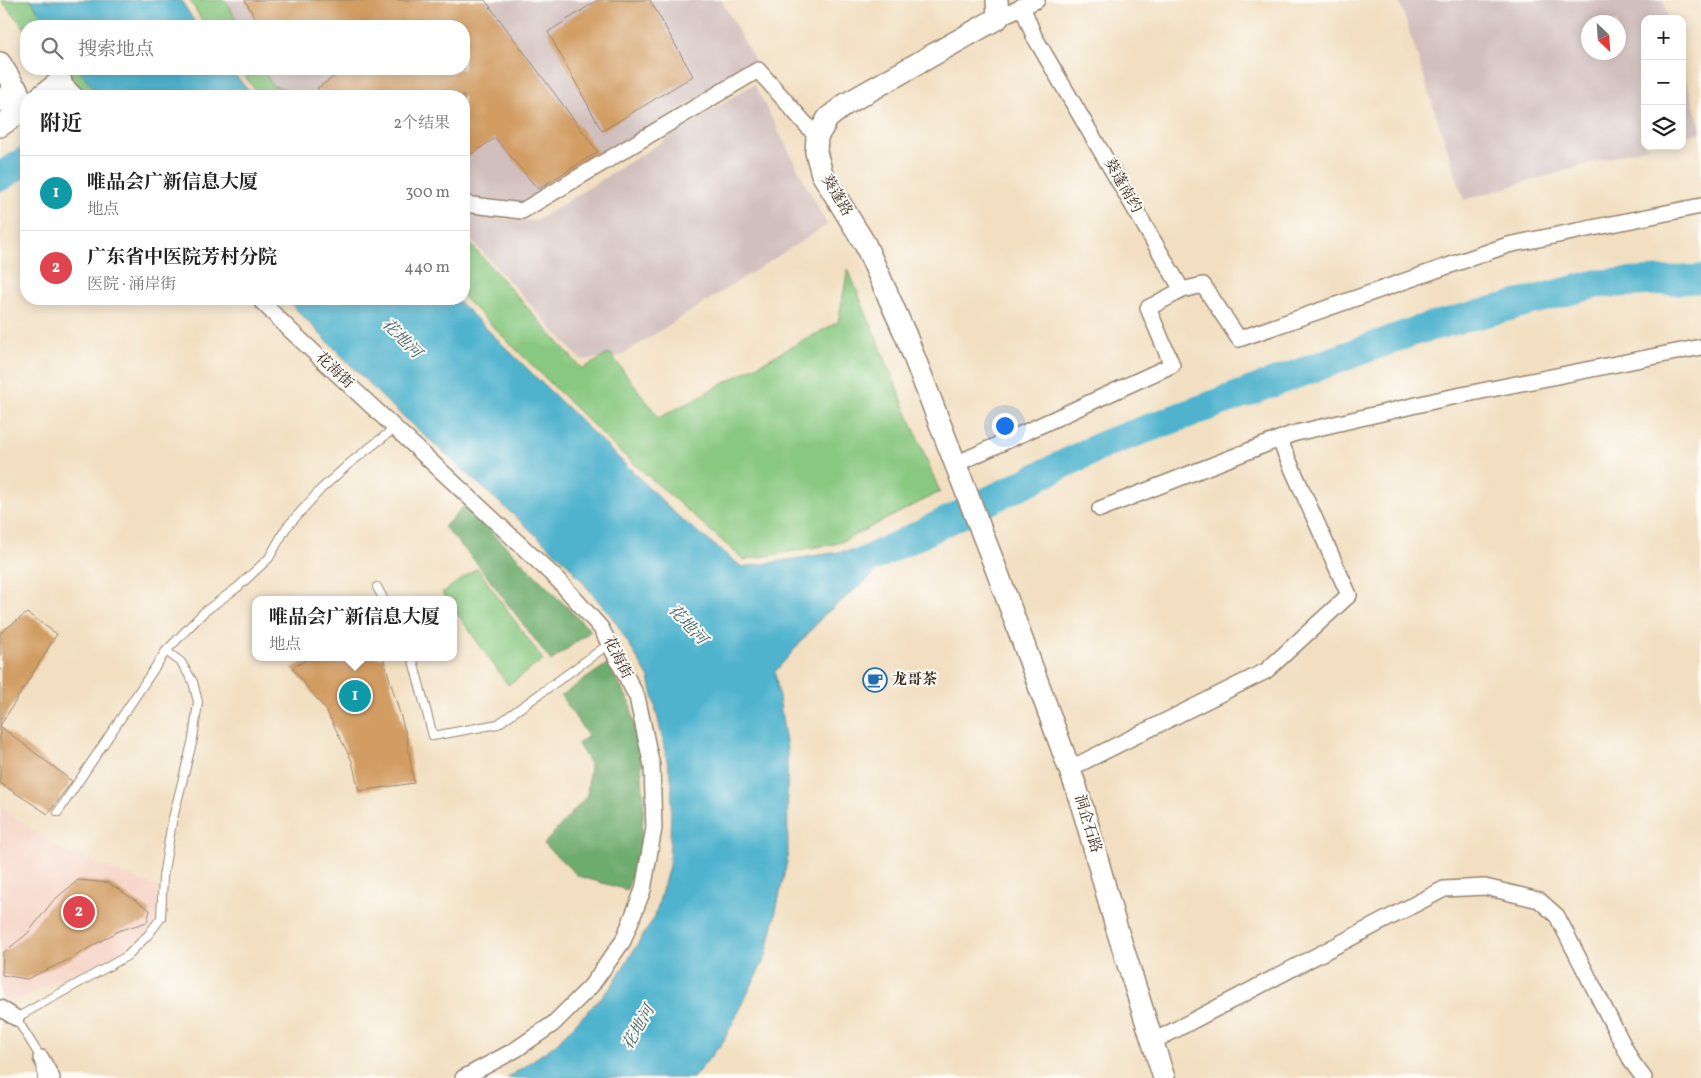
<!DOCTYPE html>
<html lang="zh">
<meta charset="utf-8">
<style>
:root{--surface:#fff;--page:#f2f2f2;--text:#222;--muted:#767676;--line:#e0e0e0;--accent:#1f6fb2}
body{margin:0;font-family:Vollkorn,"Noto Serif SC",serif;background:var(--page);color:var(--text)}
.controls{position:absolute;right:15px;top:15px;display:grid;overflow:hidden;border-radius:10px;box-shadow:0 2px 12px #0003}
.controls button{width:45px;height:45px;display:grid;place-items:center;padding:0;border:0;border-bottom:1px solid var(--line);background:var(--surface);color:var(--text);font:25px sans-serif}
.compass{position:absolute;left:1581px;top:15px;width:45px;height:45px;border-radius:50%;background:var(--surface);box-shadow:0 2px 12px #0003;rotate:155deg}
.you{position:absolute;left:1004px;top:425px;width:18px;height:18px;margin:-12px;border:4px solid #fff;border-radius:50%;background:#1a73e8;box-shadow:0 0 0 8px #1a73e833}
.badge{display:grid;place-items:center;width:32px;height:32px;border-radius:50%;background:var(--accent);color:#fff;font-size:16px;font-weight:700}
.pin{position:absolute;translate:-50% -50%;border:2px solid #fff;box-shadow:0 1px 5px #0006}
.popup{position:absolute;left:252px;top:596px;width:205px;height:65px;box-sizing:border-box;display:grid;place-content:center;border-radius:10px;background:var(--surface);filter:drop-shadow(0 1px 4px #0005);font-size:16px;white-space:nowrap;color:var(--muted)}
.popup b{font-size:19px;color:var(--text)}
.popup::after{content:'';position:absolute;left:50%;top:100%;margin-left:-10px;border:10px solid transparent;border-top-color:var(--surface)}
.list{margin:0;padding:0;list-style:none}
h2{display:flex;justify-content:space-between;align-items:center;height:65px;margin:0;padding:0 20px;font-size:21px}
h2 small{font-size:16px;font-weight:400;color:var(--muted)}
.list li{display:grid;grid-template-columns:32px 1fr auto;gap:15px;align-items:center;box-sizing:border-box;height:75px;padding:0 20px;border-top:1px solid var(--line)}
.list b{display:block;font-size:19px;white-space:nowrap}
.list p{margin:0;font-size:16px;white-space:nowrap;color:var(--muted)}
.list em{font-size:16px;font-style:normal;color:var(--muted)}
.icon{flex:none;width:28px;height:28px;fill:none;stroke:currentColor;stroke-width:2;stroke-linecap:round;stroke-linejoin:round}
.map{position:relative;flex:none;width:1701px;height:1078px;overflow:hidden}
.search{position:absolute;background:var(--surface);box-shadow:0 2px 12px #0003;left:20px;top:20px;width:450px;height:55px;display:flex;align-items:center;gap:12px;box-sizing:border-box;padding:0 18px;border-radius:20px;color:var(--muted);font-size:19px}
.panel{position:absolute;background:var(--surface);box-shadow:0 2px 12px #0003;left:20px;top:90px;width:450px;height:215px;border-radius:20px}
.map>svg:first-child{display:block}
.built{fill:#f6d2c4}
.industrial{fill:#d1bfbe;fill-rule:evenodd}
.green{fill:#88c880;stroke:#62794f}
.forest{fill:#6eac6e;stroke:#546b46}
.water{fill:#50b3ce;stroke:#466e76}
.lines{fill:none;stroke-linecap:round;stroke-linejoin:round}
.river{stroke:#50b3ce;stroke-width:29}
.building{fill:#d29d63}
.lane-casing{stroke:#968470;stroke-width:10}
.street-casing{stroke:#968470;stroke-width:18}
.secondary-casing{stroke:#968470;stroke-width:24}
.lane{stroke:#fff;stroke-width:8}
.street{stroke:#fff;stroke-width:15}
.secondary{stroke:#fff;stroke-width:21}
.labels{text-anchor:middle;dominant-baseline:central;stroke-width:4;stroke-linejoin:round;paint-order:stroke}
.street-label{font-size:15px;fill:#3b2a1e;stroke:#fdfcf7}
.poi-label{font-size:15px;font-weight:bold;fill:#3b2a1e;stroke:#fdfcf7;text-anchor:start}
.water-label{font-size:16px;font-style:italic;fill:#436164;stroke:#fdfcf7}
</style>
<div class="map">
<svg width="1701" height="1078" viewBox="0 0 1701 1078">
<rect width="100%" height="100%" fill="#fdfcf7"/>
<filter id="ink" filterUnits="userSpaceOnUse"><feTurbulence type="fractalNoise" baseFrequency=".02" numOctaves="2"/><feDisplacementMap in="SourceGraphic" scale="10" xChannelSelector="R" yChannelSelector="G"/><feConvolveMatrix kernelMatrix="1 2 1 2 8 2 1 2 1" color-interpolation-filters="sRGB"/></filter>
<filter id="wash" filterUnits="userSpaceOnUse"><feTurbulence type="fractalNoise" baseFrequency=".0096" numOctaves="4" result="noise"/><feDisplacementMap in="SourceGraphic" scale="20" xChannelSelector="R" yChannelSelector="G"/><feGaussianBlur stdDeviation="1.12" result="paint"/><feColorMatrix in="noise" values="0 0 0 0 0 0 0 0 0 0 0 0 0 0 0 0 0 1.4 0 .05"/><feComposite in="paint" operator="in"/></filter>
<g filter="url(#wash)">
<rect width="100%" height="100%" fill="#f2dfc1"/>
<path class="built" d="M0,807L62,850L159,888L156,936L11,1002L0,996Z"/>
<g class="industrial">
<path d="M225,0H721L755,61L522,211L464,198V96H301L298,94L272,85L263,69H464V26H240Z"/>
<path d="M1399,0H1663L1668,19H1645V146H1651L1464,200ZM1588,22H1618V52H1588Z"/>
<path d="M1682,66L1701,129V132L1682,137Z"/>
<path d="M754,84L827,225L620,356L581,360L464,232V215L536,221Z"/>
</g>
<g class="green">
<path d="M1,0H31L48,26H26V30Z"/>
<path d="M190,0H225L240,26H205Z"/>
<path d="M59,69H78L100,96H82Z"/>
<path d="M239,69H263L272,85L298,94L301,96H260Z"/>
<path d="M464,238L476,250L582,369L610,353L659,418L838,322L848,269L940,492L839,543L744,560L616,448L464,298Z"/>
<path d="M477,568L543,660L508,685L454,609V600H447L442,593Z"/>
</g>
<g class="forest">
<path d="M465,505L591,631L551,661L476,562L444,527Z"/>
<path d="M607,664L630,702L641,762L644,802L641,846L627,890L578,876L544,844L587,796L590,764L578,744L588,736L561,696Z"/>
</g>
<g class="water">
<path d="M31,0H181L197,26H48Z"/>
<path d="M78,69H230L253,96H100Z"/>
<path d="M286,299H456L680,518L742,567L852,550L874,574L824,615L775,672L787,749L788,857L766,956L723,1042L693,1078H507L555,1045L611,987L655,916L669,866L672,783L649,678L615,621L566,562L384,399Z"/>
</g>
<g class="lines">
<g class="river">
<path d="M0,177L26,160"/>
<path d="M828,580L863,562L1105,444L1418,330L1596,284L1701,279"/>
</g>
</g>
<g id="blocks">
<g class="building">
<path d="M245,0H485L598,152L538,189L495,138L464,159V96H325L317,88L346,69H464V26H259Z"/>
<path d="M598,0H650L693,76L602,131L548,32Z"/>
<path d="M27,613L57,634L0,726L72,781L48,814L0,783V633Z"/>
<path d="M312,657H383L406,734L414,783L359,791L352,761L326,710L292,668Z"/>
<path d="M78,880L109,883L150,910L147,922L118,931L70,959L27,979L2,975L3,953L27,934L53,901Z"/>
</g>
</g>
</g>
<g filter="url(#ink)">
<use href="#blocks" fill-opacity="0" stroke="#968470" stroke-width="1"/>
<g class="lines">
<g class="lane-casing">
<g id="lane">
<path d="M377,587L384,600"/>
<path d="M412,657L433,736L498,724L609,644"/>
<path d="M58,812L166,651L204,612L238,587L269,558L286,528L321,489L350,463L395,428"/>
<path d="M42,1078L41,1058L16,1018L127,956L148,935L161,918L163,877L172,822L193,739L198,702L193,682L181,662L166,651"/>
</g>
</g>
<g class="street-casing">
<g id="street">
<path d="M1022,6L1034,36L1182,290L1203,285L1239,339L1508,245L1701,206"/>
<path d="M998,18L1037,0"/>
<path d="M61,81L76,96"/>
<path d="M464,204L522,211L758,70L817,137"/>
<path d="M259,299L289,329L557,579L601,628L637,697L652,766L654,828L643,890L623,941L591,986L553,1024L515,1050L463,1078"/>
<path d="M956,464L1172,365L1148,308L1182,290"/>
<path d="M1100,509L1292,434L1442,399L1701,347"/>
<path d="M1069,769L1266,671L1349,595L1279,439"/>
<path d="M0,1008L16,1018"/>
<path d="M1152,1042L1444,889L1485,887L1539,900L1557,916L1632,1062L1644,1078"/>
<path d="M41,1058L52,1078"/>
</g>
</g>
<g class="secondary-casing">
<g id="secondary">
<path d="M997,0L998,18L846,104L828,118L817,137L816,152L822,174L865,244L906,336L998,574L1076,787L1088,826L1115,923L1164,1078"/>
<path d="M0,63L26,106"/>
<path d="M41,96L61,81"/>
<path d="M0,101L17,89"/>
<path d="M0,126L26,108"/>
</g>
</g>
<use href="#lane" class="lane"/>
<use href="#street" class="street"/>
<use href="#secondary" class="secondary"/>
</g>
</g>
<defs>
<g id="cafe-ring" transform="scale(1.25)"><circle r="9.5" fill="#fdfcf7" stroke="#1f6fb2" stroke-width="1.5"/><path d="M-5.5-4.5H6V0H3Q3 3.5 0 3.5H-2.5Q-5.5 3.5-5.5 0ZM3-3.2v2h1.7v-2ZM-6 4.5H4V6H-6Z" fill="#1f6fb2"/></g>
</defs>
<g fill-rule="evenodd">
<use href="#cafe-ring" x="875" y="680"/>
</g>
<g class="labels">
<g class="street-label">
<text transform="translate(1122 186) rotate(60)">葵蓬南约</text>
<text transform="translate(836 196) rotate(59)">葵蓬路</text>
<text transform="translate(334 371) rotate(43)">花海街</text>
<text transform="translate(617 658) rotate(63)">花海街</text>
<text transform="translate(1087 824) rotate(73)">洞企石路</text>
</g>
<g class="poi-label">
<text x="892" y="680">龙哥茶</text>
</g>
<g class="water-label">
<text transform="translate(401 339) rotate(45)">花地河</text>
<text transform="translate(687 625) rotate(47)">花地河</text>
<text transform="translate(639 1028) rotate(-60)">花地河</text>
</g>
</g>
</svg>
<div class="controls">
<button>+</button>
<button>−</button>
<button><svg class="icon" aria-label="layers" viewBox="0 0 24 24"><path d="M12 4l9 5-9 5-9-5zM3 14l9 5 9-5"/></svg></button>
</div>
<svg class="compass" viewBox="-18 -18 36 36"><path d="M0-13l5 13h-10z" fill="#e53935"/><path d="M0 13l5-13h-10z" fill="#767676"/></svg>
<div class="you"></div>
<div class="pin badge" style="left:355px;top:696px;background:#0f9aa8">1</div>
<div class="popup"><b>唯品会广新信息大厦</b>地点</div>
<div class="pin badge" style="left:79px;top:912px;background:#e0444e">2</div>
<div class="search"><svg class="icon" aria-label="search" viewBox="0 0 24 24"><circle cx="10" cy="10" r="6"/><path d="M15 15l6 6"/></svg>搜索地点</div>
<section class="panel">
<h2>附近<small>2个结果</small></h2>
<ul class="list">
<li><span class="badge" style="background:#0f9aa8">1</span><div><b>唯品会广新信息大厦</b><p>地点</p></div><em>300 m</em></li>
<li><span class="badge" style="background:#e0444e">2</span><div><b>广东省中医院芳村分院</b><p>医院 · 涌岸街</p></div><em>440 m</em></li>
</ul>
</section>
</div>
